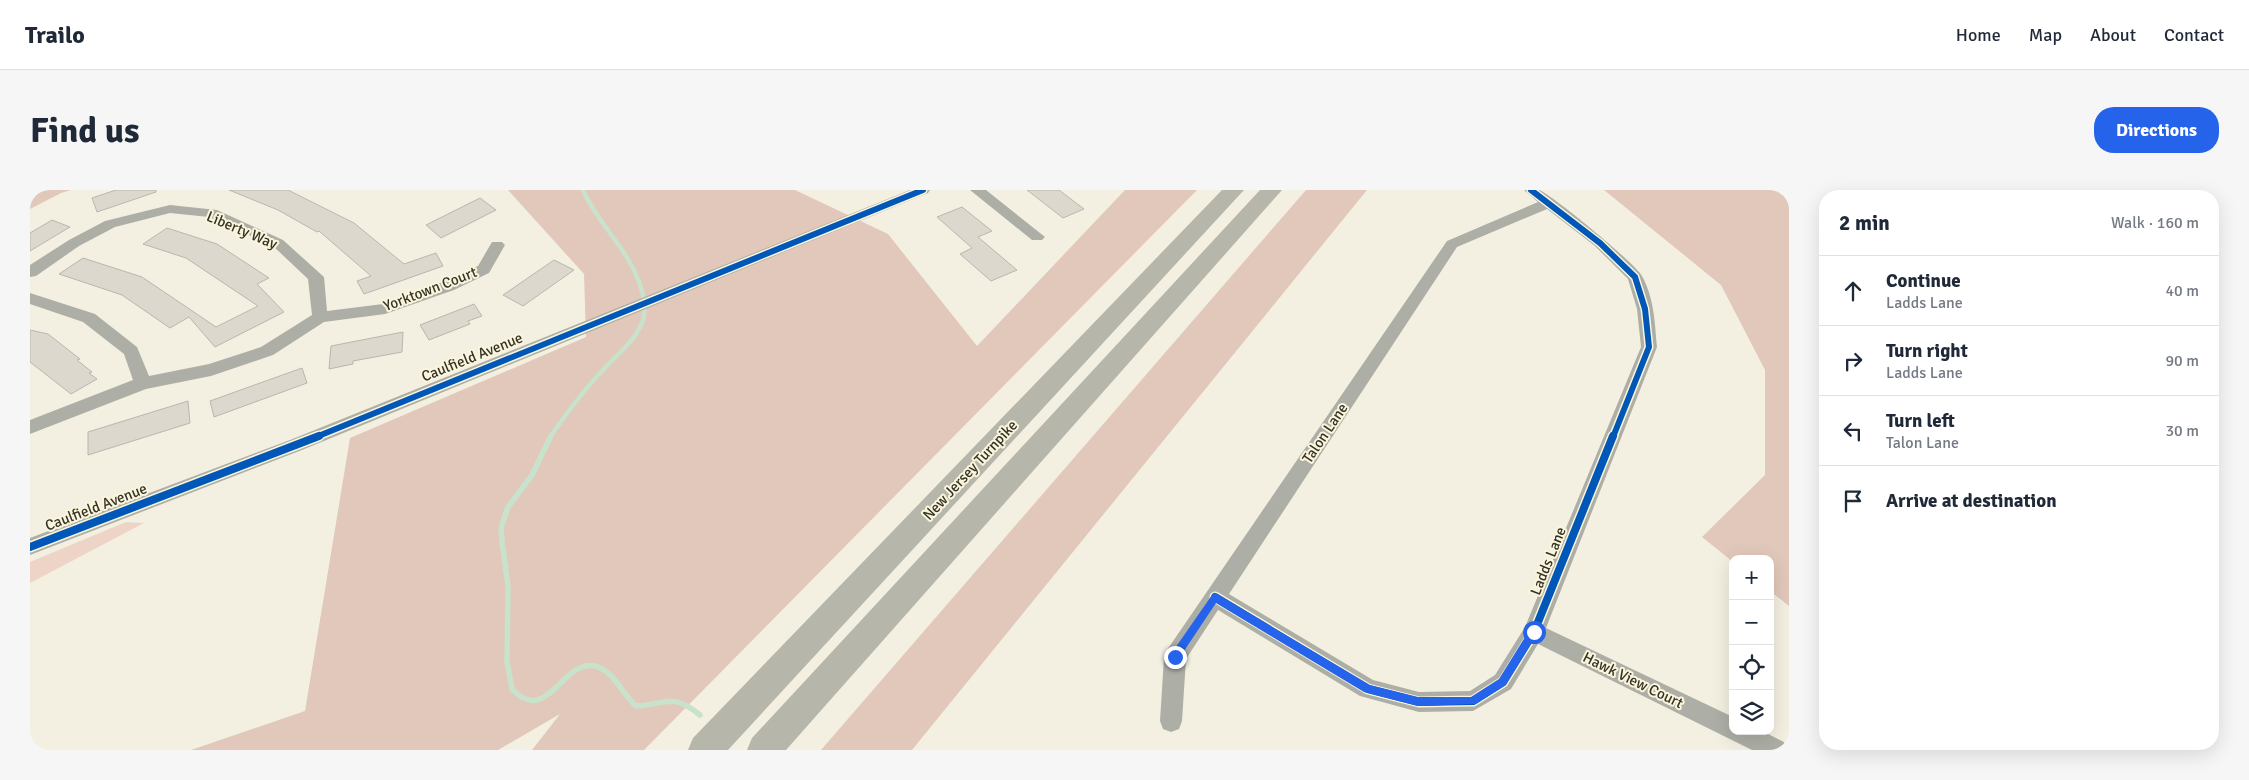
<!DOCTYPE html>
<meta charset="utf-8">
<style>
:root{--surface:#fff;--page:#f6f6f7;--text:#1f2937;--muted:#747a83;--line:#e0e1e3;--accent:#2563eb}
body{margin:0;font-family:Signika,sans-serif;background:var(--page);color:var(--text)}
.controls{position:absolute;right:15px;bottom:15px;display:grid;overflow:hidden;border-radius:10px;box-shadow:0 5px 20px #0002}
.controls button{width:45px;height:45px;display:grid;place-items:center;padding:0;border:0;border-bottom:1px solid var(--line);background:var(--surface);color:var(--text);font:25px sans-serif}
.stop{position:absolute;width:15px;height:15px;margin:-11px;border:4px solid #2563eb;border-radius:50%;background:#fff}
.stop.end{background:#2563eb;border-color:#fff;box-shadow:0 1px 5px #0008}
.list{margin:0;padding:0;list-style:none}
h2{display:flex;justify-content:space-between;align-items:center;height:65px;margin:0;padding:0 20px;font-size:21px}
h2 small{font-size:16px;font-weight:400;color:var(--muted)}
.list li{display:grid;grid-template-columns:32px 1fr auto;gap:15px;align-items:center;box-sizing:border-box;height:70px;padding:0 20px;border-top:1px solid var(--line)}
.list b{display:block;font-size:19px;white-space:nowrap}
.list p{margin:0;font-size:16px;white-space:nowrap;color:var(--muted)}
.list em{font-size:16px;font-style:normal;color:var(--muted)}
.icon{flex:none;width:28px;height:28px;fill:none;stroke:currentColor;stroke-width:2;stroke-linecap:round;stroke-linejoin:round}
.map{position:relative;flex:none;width:1759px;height:560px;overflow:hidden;border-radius:20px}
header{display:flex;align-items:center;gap:30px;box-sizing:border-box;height:70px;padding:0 25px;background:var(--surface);border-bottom:1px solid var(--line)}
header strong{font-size:24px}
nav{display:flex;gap:28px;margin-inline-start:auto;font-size:18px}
.intro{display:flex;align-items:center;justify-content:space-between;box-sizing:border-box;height:120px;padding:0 30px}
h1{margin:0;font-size:35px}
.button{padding:12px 22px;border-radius:20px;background:var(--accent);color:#fff;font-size:18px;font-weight:700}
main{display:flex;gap:30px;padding:0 30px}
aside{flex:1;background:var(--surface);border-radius:20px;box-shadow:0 5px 20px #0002}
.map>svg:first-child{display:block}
.green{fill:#edd4c6}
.forest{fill:#e1c8ba}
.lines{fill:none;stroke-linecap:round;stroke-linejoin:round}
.stream-far1{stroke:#c9e2cc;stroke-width:4.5}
.stream{stroke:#c9e2cc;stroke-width:5.5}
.building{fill:#ddd8ce;stroke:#bbb6ad}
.minor{fill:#adafa6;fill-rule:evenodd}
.highway{fill:#b7b6ab;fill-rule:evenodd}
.cycleway-far1-casing{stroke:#faf5db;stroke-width:9}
.cycleway-casing{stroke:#faf5db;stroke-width:11}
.cycleway-far1{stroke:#0057b8;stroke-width:6}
.cycleway{stroke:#0057b8;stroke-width:8}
.route{fill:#2563eb}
.labels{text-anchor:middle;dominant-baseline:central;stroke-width:4;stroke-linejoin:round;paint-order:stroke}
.street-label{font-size:15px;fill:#353329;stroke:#faf5db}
</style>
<header>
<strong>Trailo</strong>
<nav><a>Home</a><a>Map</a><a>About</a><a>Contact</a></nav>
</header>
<div class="intro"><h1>Find us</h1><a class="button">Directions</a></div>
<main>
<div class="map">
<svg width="1759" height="560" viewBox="0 0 1759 560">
<rect width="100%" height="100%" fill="#f3f0e2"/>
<path class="green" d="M96,332L114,333L0,393V372Z"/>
<g class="forest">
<path d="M0,0H41L31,3L0,19Z"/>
<path d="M478,0H765L858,44L947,156L1095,0H1167L614,560H502L530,524L468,560H161L275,521L320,248L556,147L554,84Z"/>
<path d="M1276,0H1337L882,560H791Z"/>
<path d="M1574,0H1759V416L1740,401V369H1703V372L1672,347L1735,285V180L1691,95Z"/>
</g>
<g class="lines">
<path class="stream-far1" d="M520,247C536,224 553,201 572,181C585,166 603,153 611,135C618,121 613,100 607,87C594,55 567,32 553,0"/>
<path class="stream" d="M521,246L502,285L478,317L471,338L472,352L478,395L477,472L482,499C518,538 534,464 568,477C585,483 593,505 606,516C638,514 641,502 670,525"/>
</g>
<g class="building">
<path d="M86,0H126V2L67,22L62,8Z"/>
<path d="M199,0H258L324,33L374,74L406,63L413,76L334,104L327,91L341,86L289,41L287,42L248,20Z"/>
<path d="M997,0H1029L1054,19L1033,28Z"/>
<path d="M450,8L466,20L411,48L396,35Z"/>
<path d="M932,17L962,41L948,47L987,80L961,91L930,64L942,58L907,27Z"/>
<path d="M22,30L40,37L0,61V43Z"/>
<path d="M137,38L187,54L239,88L227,94L254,122L185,157L159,127L140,138L92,105L29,84L53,68L112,87L186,137L228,116L156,68L113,54Z"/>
<path d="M524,70L544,80L493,116L473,105Z"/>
<path d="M444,114L452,126L438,131L440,134L399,150L390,135Z"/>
<path d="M0,140L18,144L50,169L47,170L62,182L59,183L67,189L41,204L0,172Z"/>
<path d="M373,142L372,162L323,171V174L299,179L301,156Z"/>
<path d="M272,178L277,193L184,227L180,211Z"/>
<path d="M158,211L160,233L58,265V242Z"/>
</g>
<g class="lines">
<g class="minor">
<path d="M880,0H900L898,3L272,260L0,365V348L260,250Z"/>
<path d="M940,0H956L1015,47L1012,50H1002Z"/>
<path d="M1494,0C1498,0 1505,0 1509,0C1520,3 1606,74 1612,86C1624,107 1625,134 1627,157L1516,438L1703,527V541H1732L1754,552L1758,560H1722L1508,454L1481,499L1443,521L1389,522L1330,506L1188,420L1156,469L1152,531L1149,539L1141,542L1133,539L1130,531L1134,467L1137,460L1417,51L1508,12ZM1517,19L1565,56L1598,89L1607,119L1611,157L1495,437L1465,485L1440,501L1389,502L1343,490L1199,404L1427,57Z"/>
<path d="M140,15L187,20L253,50L294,87L297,121L353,114L412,92L448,76L462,52H472L475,55L459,83L424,100L355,124L294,132L243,165L181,186L116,199L0,244V230L103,190L94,164L53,132L0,114V103L65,124L107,157L119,186L179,174L231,157L282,125L278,89L243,56L179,27L140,23L85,37L49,56L6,86L0,87V75L39,50L75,31Z"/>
</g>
<g class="highway">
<path d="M1192,0H1214L698,560H658L663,548Z"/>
<path d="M1230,0H1252L756,560H717L722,548Z"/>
</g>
<g class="cycleway-far1-casing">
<g id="cycleway-far1">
<path d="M1501,0L1570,53L1605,87L1615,119L1619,157L1583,247"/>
<path d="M286,247L893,0"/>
</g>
</g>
<g class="cycleway-casing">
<g id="cycleway">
<path d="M0,357L289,246"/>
<path d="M1185,407L1338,499L1389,512L1443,511L1473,492L1504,442L1583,246"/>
</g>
</g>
<use href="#cycleway-far1" class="cycleway-far1"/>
<use href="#cycleway" class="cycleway"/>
</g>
<path class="route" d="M1185,403L1340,495L1388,507H1441L1469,489L1500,439H1507L1508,442L1476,495L1446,514L1388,516L1334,502L1186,413L1148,470H1141V464L1182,405Z"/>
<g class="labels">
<g class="street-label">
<text transform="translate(212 40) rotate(23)">Liberty Way</text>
<text transform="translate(400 99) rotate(-21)">Yorktown Court</text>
<text transform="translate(442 167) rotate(-22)">Caulfield Avenue</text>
<text transform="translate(1295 243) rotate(-56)">Talon Lane</text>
<text transform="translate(940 280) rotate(-47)">New Jersey Turnpike</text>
<text transform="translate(66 317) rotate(-21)">Caulfield Avenue</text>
<text transform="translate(1518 371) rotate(-68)">Ladds Lane</text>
<text transform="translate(1603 490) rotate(26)">Hawk View Court</text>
</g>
</g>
</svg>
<div class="controls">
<button>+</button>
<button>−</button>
<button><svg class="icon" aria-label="locate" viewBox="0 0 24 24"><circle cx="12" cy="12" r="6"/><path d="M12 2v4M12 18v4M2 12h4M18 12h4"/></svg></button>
<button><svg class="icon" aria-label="layers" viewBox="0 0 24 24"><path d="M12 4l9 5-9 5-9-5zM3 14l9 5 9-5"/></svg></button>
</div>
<div class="stop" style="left:1504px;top:442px"></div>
<div class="stop end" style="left:1145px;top:467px"></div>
</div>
<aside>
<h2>2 min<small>Walk · 160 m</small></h2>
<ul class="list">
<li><svg class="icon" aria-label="ahead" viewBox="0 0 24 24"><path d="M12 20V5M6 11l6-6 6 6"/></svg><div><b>Continue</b><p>Ladds Lane</p></div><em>40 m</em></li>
<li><svg class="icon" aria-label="right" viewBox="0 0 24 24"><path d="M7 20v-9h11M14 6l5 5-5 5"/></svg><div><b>Turn right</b><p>Ladds Lane</p></div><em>90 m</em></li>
<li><svg class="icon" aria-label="left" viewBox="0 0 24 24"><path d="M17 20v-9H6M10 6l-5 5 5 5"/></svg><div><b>Turn left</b><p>Talon Lane</p></div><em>30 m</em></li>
<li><svg class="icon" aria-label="arrive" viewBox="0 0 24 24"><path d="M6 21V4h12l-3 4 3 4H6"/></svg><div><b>Arrive at destination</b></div></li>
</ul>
</aside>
</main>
